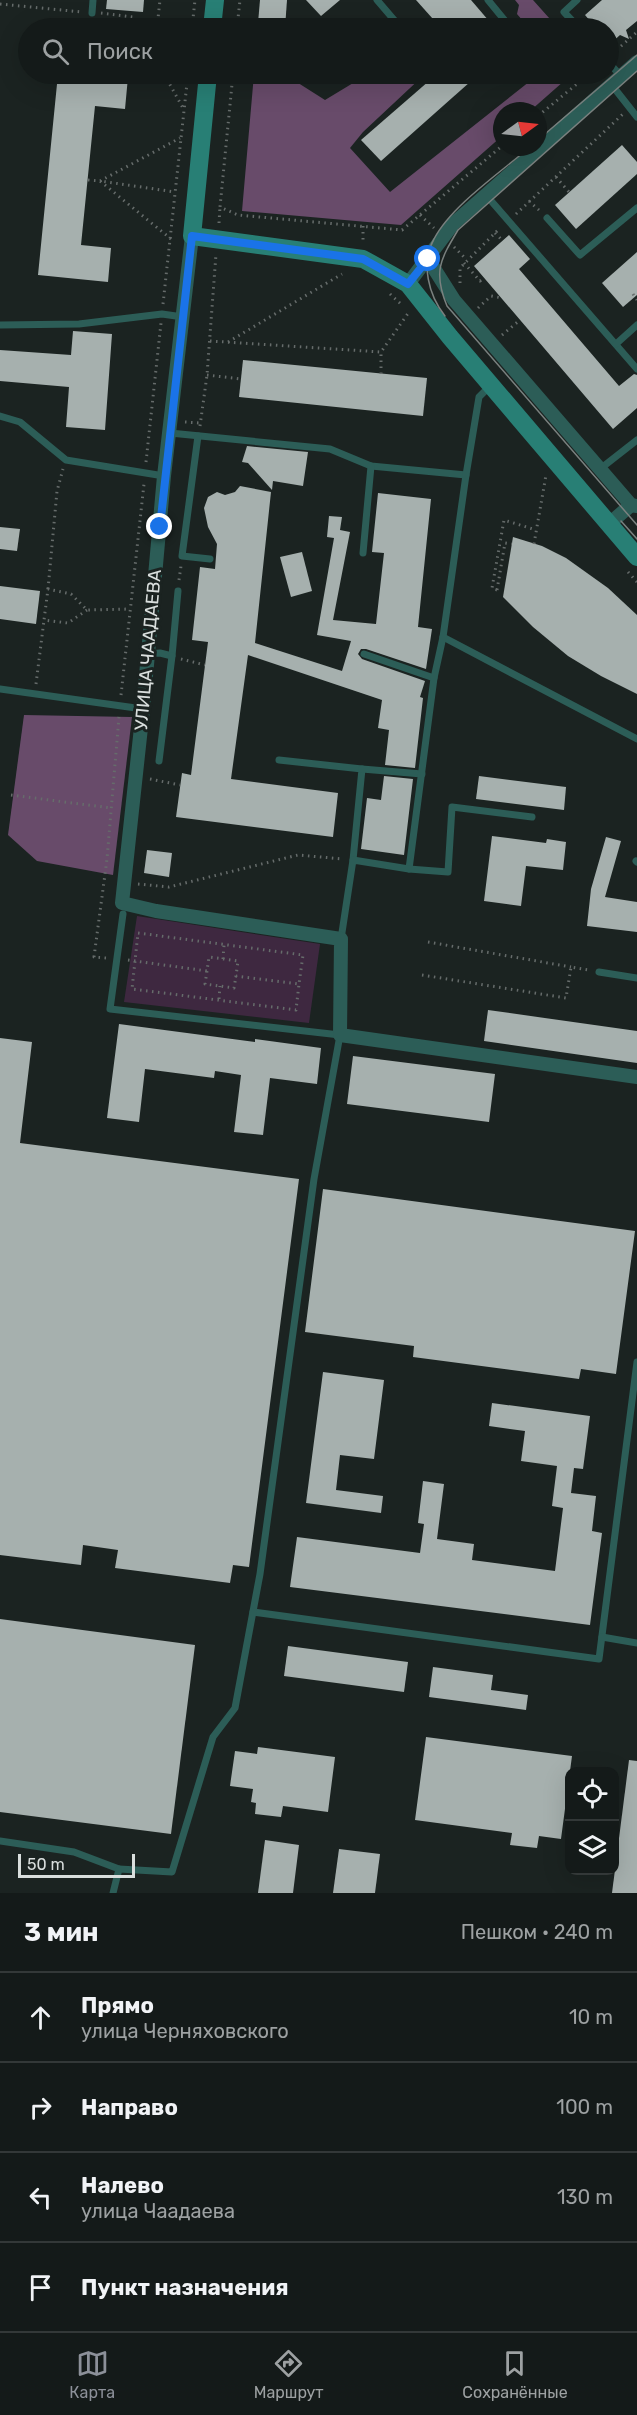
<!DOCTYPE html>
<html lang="ru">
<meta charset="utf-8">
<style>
:root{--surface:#141a19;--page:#212726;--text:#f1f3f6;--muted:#9da1a2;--line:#333838;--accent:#8c9099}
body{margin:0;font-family:Rubik,sans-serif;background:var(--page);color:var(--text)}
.controls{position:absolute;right:18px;bottom:18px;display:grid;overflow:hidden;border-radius:12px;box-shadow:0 6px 24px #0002}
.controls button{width:54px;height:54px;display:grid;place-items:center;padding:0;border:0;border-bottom:2px solid var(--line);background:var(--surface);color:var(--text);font:30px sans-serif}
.compass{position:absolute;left:493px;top:102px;width:54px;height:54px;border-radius:50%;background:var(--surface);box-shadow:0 6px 24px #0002;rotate:75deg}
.scale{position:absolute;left:18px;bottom:15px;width:117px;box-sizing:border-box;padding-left:6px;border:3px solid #d9dedd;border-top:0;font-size:16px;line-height:21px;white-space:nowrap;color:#d9dedd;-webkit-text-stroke:4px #1b2321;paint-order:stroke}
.stop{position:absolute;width:18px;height:18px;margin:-14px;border:4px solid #1a73e8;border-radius:50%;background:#fff}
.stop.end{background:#1a73e8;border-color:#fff;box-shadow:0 2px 6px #0008}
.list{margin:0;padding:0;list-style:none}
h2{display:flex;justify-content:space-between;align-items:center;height:78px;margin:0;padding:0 24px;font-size:26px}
h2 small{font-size:20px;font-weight:400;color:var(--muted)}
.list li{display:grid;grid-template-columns:39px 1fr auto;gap:18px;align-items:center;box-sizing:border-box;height:90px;padding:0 24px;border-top:2px solid var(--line)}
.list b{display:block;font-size:22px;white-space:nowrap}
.list p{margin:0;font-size:20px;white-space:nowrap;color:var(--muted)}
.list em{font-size:20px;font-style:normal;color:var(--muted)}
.icon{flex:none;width:33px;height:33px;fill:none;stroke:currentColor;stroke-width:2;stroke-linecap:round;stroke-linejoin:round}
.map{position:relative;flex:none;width:637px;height:1893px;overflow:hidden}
.search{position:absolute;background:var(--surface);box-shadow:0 6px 24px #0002;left:18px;right:18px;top:18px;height:66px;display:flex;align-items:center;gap:15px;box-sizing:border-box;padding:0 21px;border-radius:33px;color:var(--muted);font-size:22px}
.sheet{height:438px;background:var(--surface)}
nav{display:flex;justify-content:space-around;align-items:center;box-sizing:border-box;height:84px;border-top:2px solid var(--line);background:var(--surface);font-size:16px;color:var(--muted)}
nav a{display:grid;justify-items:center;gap:3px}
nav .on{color:var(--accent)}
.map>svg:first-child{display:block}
.green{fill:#3e2840}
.forest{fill:#684b6a}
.building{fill:#a6b0ae}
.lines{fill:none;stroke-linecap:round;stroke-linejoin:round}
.path{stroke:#666c6b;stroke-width:3;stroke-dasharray:1.5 4.5;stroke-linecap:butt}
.lane{stroke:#2c5d57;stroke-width:7}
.street{stroke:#2c5d57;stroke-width:14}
.secondary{stroke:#287f75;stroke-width:18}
.tram{stroke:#7a817f;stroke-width:1.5}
.route{stroke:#1a73e8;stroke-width:8}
.labels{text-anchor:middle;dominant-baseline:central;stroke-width:6;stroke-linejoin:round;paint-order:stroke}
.street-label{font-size:18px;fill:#d9dedd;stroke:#1b2321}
</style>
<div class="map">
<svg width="637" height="1893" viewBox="0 0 637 1893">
<rect width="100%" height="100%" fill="#1b2321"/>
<path class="green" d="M137,916L320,944L309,1023L124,1002Z"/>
<g class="forest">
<path d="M515,0H533L558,28H529L517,14L519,5Z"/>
<path d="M254,74H284L325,100L368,74H425L363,132L350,148L390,192L539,74H572L530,111H502V136L401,225L242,211Z"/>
<path d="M24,715L132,717L113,875L37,861L8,835Z"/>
</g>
<g class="building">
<path d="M107,0H144L143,12L106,9Z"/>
<path d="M260,0H287L285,28H262L258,23Z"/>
<path d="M306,0H340L321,16Z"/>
<path d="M416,0H471L495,28H441Z"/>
<path d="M602,0H637V21L626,30L629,39L620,35L609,45V28H596L585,15Z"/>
<path d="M58,74H96L128,77L125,109L95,106L81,245L111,248L108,282L38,275Z"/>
<path d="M437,74H479L381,161L361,140Z"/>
<path d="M622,145L637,162V174L576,229L555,205Z"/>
<path d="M509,235L530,259L519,269L619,386L634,374L637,375V408L613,429L474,266Z"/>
<path d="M637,252V295L623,307L602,283Z"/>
<path d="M73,331L112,334L105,430L66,427L69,387L0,381V350L71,355Z"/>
<path d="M243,360L427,378L423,416L239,397Z"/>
<path d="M247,446L308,452L303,486L273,481L272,490L248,463L242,462Z"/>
<path d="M240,486L271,492L255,643L342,671L351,641L317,635L334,538L327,537L329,516L342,517L340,530L350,532L333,620L376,624L384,553L372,552L378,493L431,499L418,627L432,629L426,669L366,649H361L358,654L362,659L425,681L420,697L423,698L415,768L385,765L389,730L378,728L382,700L248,655L231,779L338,793L333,837L176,817L182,773L191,775L208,642L192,640L200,567L215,569L217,544L208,527L204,508L208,497L217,492L225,495L235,492Z"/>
<path d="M0,527L20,529L17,551L0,549Z"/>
<path d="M513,537L542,546L566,558L608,588L637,615V694L601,676L568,656L533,627L503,597Z"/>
<path d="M302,552L312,591L291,597L280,557Z"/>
<path d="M0,586L40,591L36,624L0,619Z"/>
<path d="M384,776L413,779L404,855L361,849L367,798L381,800Z"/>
<path d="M479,776L566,787L564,810L476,799Z"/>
<path d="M492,836L546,843L547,839L566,842L563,870L526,866L521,906L484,901Z"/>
<path d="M606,837L621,841L605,897L637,902V932L587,926L591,889Z"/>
<path d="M147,850L172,853L169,877L144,873Z"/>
<path d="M488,1010L637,1031V1063L484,1041Z"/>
<path d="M119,1024L255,1042V1039L321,1048L317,1084L270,1078L263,1135L234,1132L241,1075L215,1071L214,1078L145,1069L139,1122L107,1118Z"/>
<path d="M0,1038L32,1042L20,1143L299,1179L249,1567L233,1565L230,1583L115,1568L118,1550L83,1545L81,1565L0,1555Z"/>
<path d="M353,1056L495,1074L489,1122L347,1104Z"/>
<path d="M323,1189L635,1231L616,1374L581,1369L579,1379L413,1357L414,1346L305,1332Z"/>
<path d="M323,1372L384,1380L374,1459L340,1455L336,1490L383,1496L381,1513L306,1503Z"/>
<path d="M492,1403L590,1416L583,1469L574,1468L571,1493L596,1496L592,1531L602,1533L590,1625L290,1587L297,1537L420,1553L424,1524L418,1523L423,1481L444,1484L437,1539L474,1544L472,1560L555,1571L563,1508L552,1506L557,1466L521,1461L525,1431L489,1426Z"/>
<path d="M0,1619L195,1645L171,1834L0,1812Z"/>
<path d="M288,1646L408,1662L404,1692L284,1676Z"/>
<path d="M433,1667L493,1675L491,1690L528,1695L526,1710L429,1697Z"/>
<path d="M426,1737L572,1756L561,1839L539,1836L537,1848L510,1845L512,1833L415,1820Z"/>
<path d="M258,1747L335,1757L328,1812L283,1806L281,1817L255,1814L256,1803L251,1802L253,1789L230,1786L235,1751L257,1754Z"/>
<path d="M629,1760L637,1761V1893H612Z"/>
<path d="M265,1840L299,1845L293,1893H258Z"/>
<path d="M339,1849L380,1854L375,1893H333Z"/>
</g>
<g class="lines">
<g class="path">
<path d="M0,4L82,12"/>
<path d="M101,13L133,17L140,28"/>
<path d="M157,28L160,0"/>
<path d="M192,28L195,0"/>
<path d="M237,28L240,0"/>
<path d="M612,54L637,32"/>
<path d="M164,74L183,108"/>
<path d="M233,74L220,207L238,215L402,230L502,146"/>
<path d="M538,116L589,74"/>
<path d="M556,177L569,192"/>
<path d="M88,180L100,181L180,138"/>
<path d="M529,201L539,210"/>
<path d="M516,214L623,114"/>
<path d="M420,215L434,228"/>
<path d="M219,223L220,207"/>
<path d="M363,226V242"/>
<path d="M495,233L503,241"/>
<path d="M171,239L100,181L175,192"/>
<path d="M454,247L466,259"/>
<path d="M464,263L480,281L484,278"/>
<path d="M460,283V268L500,228"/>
<path d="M390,294L401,304"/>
<path d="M633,294L637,300"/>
<path d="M163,304L188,74"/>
<path d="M478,308L491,296L502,298"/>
<path d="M502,335L520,320"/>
<path d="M210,341L381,352L409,312"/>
<path d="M228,342L342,274"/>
<path d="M381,374V352"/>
<path d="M207,375L241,379"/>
<path d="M185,422L200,423"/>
<path d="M200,426L207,375L216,254"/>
<path d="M146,462L161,323"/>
<path d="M534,544L546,475"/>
<path d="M628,572L637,582"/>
<path d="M179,580L181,566"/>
<path d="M48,589L57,491L63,469"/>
<path d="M497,590L492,588L504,520L536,530"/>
<path d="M497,590L505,543L512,544"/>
<path d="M87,610L68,623L44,620L48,589L71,594L87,610L130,609"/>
<path d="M181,659L205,665"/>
<path d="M36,684L44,620"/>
<path d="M121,695L144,484"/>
<path d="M150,779L180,785"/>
<path d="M11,795L111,808"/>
<path d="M138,884L169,887L298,855L343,859"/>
<path d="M428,942L571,967"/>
<path d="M106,958L94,957L107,859L119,717"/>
<path d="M223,959L224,945"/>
<path d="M128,960L135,961L207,971L209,957L238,961L236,976L299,984L303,955L138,933L132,989L296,1010L299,984"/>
<path d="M207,971L205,984L234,988L236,976"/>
<path d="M422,975L566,998L571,967L589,970"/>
<path d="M219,999L220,986"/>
</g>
<g class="lane">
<path d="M377,0L401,28"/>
<path d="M488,0L511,28"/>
<path d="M577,0L564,12L579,28"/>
<path d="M92,13L93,0"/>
<path d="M608,62L621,76"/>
<path d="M611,84L637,117"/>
<path d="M486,195L637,369"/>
<path d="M547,218L580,255L637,208"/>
<path d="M0,325L79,324L162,314L183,317"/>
<path d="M616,344L637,325"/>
<path d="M0,416L20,422L66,460L164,476"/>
<path d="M170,433L330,449L371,466L466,475"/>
<path d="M198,436L182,556L210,559"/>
<path d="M600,469L637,440"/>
<path d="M363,553L371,466"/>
<path d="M443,637L637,739"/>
<path d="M148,654L160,653L172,656L178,591"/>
<path d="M364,654L434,678"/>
<path d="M0,689L143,709"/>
<path d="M279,760L362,769L353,860"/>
<path d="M159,761L172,656"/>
<path d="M362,769L422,774"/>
<path d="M636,861L637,862"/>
<path d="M409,869L434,678L443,637L466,475L479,397L490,386"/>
<path d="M341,939L353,860L409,869L448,872L452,807L532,817"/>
<path d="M599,972L637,978"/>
<path d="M253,1612L599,1659L637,1362"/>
<path d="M602,1637L637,1643"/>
<path d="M0,1841L74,1852L119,1869"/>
<path d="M113,1893L119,1869L172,1872L213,1737L235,1708L260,1574L314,1179L340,1035L110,1009L123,914"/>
</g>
<g class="street">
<path d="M192,236L164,476L143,709L122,903L156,911L341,939L340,1035L637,1077"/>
<path d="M428,259L454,300L631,505L637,506"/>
<path d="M408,284L453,224L637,62"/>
<path d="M609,524L631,505"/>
</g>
<g class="secondary">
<path d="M212,28L215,0"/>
<path d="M208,74L192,236L363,259L408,284L450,337L637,557"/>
</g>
<g class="tram">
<path d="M637,71L458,230C440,260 433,272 447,306L637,525"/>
<path d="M538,140L637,55"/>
<path d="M445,316C429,296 420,263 434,239C451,206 501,172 530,147"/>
<path d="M621,521L637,539"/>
</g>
</g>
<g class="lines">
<path class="route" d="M160,527L192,236L363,259L408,284L428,259"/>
</g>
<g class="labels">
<g class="street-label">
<text transform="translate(148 650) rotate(-85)">УЛИЦА ЧААДАЕВА</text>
</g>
</g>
</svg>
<div class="controls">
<button><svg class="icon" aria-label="locate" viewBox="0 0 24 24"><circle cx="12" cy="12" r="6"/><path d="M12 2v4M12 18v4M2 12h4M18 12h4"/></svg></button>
<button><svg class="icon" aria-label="layers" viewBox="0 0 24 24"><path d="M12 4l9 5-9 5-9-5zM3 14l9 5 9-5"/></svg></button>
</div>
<svg class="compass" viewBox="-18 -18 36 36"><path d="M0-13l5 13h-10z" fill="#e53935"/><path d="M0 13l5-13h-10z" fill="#9da1a2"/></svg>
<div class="scale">50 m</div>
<div class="stop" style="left:428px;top:259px"></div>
<div class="stop end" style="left:160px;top:527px"></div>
<div class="search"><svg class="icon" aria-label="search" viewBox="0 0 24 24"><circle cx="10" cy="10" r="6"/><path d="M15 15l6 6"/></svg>Поиск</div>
</div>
<section class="sheet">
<h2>3 мин<small>Пешком · 240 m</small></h2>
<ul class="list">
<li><svg class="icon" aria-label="ahead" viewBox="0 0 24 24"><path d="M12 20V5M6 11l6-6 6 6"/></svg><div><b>Прямо</b><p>улица Черняховского</p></div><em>10 m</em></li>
<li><svg class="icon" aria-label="right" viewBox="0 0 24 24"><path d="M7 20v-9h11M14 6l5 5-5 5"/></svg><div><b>Направо</b></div><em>100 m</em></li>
<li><svg class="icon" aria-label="left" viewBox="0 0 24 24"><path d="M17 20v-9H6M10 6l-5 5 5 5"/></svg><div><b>Налево</b><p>улица Чаадаева</p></div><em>130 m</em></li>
<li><svg class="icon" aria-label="arrive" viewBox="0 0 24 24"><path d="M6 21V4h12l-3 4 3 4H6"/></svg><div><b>Пункт назначения</b></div></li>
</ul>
</section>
<nav>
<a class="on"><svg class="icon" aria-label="map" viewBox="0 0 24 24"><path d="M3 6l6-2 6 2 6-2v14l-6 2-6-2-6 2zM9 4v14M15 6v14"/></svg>Карта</a>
<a><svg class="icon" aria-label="directions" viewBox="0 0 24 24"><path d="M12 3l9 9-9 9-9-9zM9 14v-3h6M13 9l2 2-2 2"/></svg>Маршрут</a>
<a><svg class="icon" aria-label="saved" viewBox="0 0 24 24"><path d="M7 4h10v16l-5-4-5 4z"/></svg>Сохранённые</a>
</nav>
